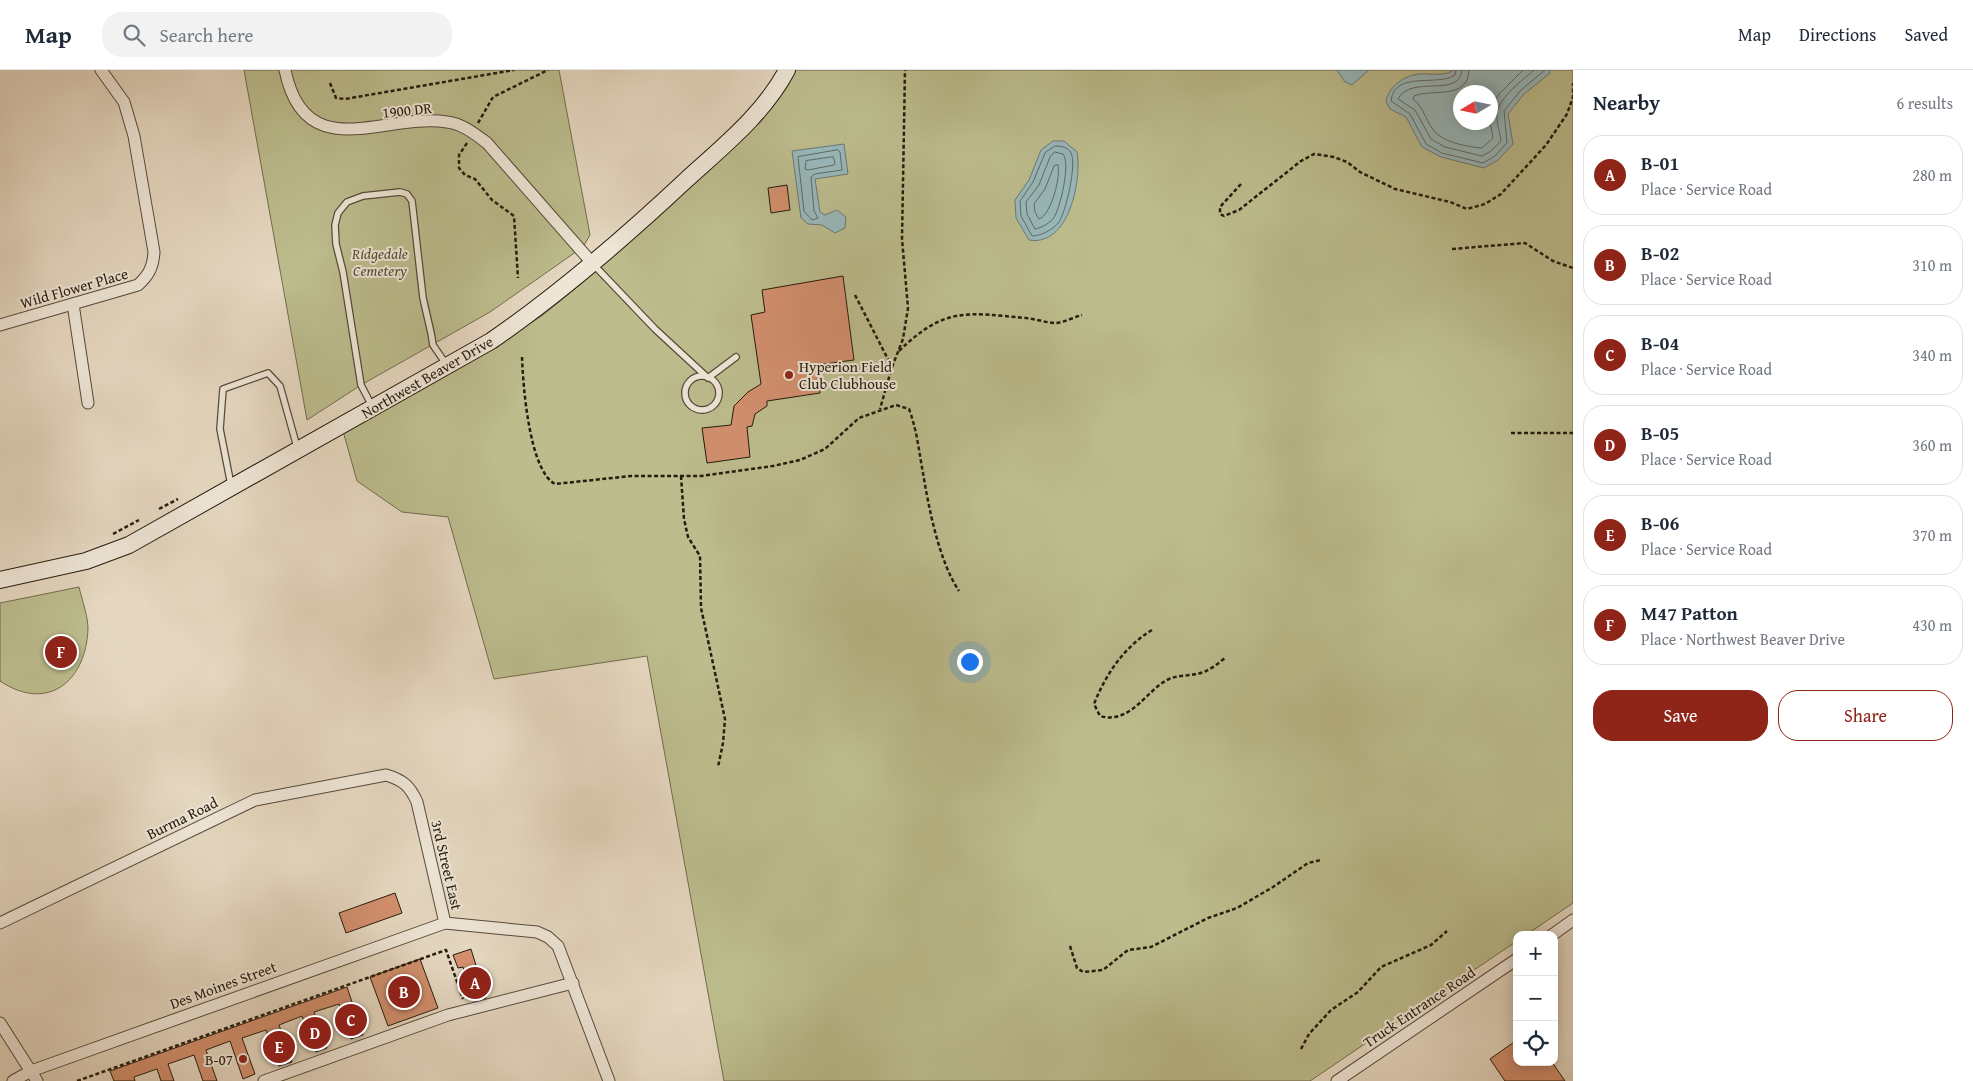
<!DOCTYPE html>
<meta charset="utf-8">
<style>
:root{--surface:#fff;--page:#f2f2f3;--text:#1f2937;--muted:#747a83;--line:#e0e1e3;--accent:#8f2418}
body{margin:0;font-family:"Gentium Book Plus",serif;background:var(--page);color:var(--text)}
.controls{position:absolute;right:15px;bottom:15px;display:grid;overflow:hidden;border-radius:10px;box-shadow:0 2px 12px #0003}
.controls button{width:45px;height:45px;display:grid;place-items:center;padding:0;border:0;border-bottom:1px solid var(--line);background:var(--surface);color:var(--text);font:25px sans-serif}
.compass{position:absolute;left:1453px;top:15px;width:45px;height:45px;border-radius:50%;background:var(--surface);box-shadow:0 2px 12px #0003;rotate:260deg}
.you{position:absolute;left:969px;top:591px;width:18px;height:18px;margin:-12px;border:4px solid #fff;border-radius:50%;background:#1a73e8;box-shadow:0 0 0 8px #1a73e833}
.badge{display:grid;place-items:center;width:32px;height:32px;border-radius:50%;background:var(--accent);color:#fff;font-size:16px;font-weight:700}
.pin{position:absolute;translate:-50% -50%;border:2px solid #fff;box-shadow:0 1px 5px #0006}
.list{margin:0;padding:0;list-style:none}
h2{display:flex;justify-content:space-between;align-items:center;height:65px;margin:0;padding:0 20px;font-size:21px}
h2 small{font-size:16px;font-weight:400;color:var(--muted)}
.list li{display:grid;grid-template-columns:32px 1fr auto;gap:15px;align-items:center;box-sizing:border-box;height:80px;margin:0 10px 10px;padding:0 10px;border:1px solid var(--line);border-radius:20px}
.list b{display:block;font-size:19px;white-space:nowrap}
.list p{margin:0;font-size:16px;white-space:nowrap;color:var(--muted)}
.list em{font-size:16px;font-style:normal;color:var(--muted)}
.actions{display:flex;gap:10px;padding:15px 20px}
.actions a{flex:1;padding:11px 0;border:1px solid var(--accent);border-radius:20px;text-align:center;font-size:18px;color:var(--accent)}
.actions .main{background:var(--accent);color:#fff}
.icon{flex:none;width:28px;height:28px;fill:none;stroke:currentColor;stroke-width:2;stroke-linecap:round;stroke-linejoin:round}
.map{position:relative;flex:none;width:1573px;height:1011px;overflow:hidden}
header{display:flex;align-items:center;gap:30px;box-sizing:border-box;height:70px;padding:0 25px;background:var(--surface);border-bottom:1px solid var(--line)}
header strong{font-size:24px}
nav{display:flex;gap:28px;margin-inline-start:auto;font-size:18px}
.search{width:350px;height:45px;background:var(--page);display:flex;align-items:center;gap:12px;box-sizing:border-box;padding:0 18px;border-radius:20px;color:var(--muted);font-size:19px}
main{display:flex}
aside{flex:1;background:var(--surface)}
.map>svg:first-child{display:block}
.green{fill:#bcbc8d;stroke:#716c4c;fill-rule:evenodd}
.water{fill:#98b8bb;stroke:#6a7975;fill-rule:evenodd}
.lines{fill:none;stroke-linecap:round;stroke-linejoin:round}
.shore{stroke:#5f6a64;stroke-width:1}
.building{fill:#d28f6d;stroke:#261b0c}
.service-casing{stroke:#564a39;stroke-width:8}
.minor-casing{stroke:#564a39;stroke-width:13}
.secondary-casing{stroke:#261b0c;stroke-width:18}
.path{stroke:#261b0c;stroke-width:2.5;stroke-dasharray:4 2.5;stroke-linecap:butt}
.service{stroke:#eee5d6;stroke-width:5.5}
.minor{stroke:#eee5d6;stroke-width:11}
.secondary{stroke:#eee5d6;stroke-width:16}
.poi-dot{fill:#8f2418;stroke:#eee5d6;stroke-width:2}
.labels{text-anchor:middle;dominant-baseline:central;stroke-width:4;stroke-linejoin:round;paint-order:stroke}
.street-label{font-size:15px;fill:#261b0c;stroke:#eee5d6}
.park-label{font-size:15px;font-style:italic;fill:#534b33;stroke:#eee5d6}
.poi-label{font-size:15px;fill:#261b0c;stroke:#eee5d6;text-anchor:start}
</style>
<header>
<strong>Map</strong>
<div class="search"><svg class="icon" aria-label="search" viewBox="0 0 24 24"><circle cx="10" cy="10" r="6"/><path d="M15 15l6 6"/></svg>Search here</div>
<nav><a>Map</a><a>Directions</a><a>Saved</a></nav>
</header>
<main>
<div class="map">
<svg width="1573" height="1011" viewBox="0 0 1573 1011">
<rect width="100%" height="100%" fill="#e5d7c0"/>
<filter id="stains"><feTurbulence type="fractalNoise" baseFrequency=".004" numOctaves="4"/><feColorMatrix values="0 0 0 0 .2 0 0 0 0 .09 0 0 0 0 .02 0 0 0 .5 -.17"/></filter>
<radialGradient id="worn" r=".72"><stop offset=".6" stop-color="#630" stop-opacity="0"/><stop offset="1" stop-color="#630" stop-opacity=".3"/></radialGradient>
<g class="green">
<path d="M244,0H559L590,165L583,177L490,242L361,315L307,350Z"/>
<path d="M792,0H1573V833L1526,865H1517V871L1310,1011H724L647,586L494,609L448,447L402,442L357,411L343,361L494,276L543,245L582,213L693,112ZM1460,22H1490V52H1460Z"/>
<path d="M79,517C82,530 88,546 88,559C86,611 48,643 0,611V533Z"/>
</g>
<g class="water">
<path d="M1337,0H1369L1352,15L1345,12Z"/>
<path d="M1454,0H1549L1550,3L1524,24L1508,44L1513,74L1498,90L1484,98L1441,87L1422,77L1406,47L1390,39L1386,32C1388,17 1404,5 1420,4C1432,3 1442,7 1454,0ZM1490,22V52H1460V22Z"/>
<path d="M1053,71H1064L1077,82C1082,110 1069,177 1029,170L1016,148L1015,130L1029,110L1041,80Z"/>
<path d="M844,74L848,104L815,109L820,142L825,145L837,140L846,147L845,158L835,163L822,155L808,154L801,148L792,81Z"/>
</g>
<g class="lines">
<g class="shore">
<path d="M1456,0L1455,5C1438,17 1394,0 1391,31L1410,44L1426,74L1442,83L1483,93L1495,86L1507,73L1504,41L1520,21L1545,0"/>
<path d="M1462,0C1460,29 1411,4 1398,29L1415,40L1431,69L1445,77L1482,86L1491,81L1501,71C1500,62 1496,52 1497,43C1500,26 1522,11 1534,0"/>
<path d="M1469,0C1468,31 1432,18 1414,26L1413,29C1425,38 1426,54 1437,64C1447,73 1469,77 1482,78L1493,68L1490,52"/>
<path d="M1490,38L1499,24L1523,0"/>
<path d="M1055,76C1061,76 1068,77 1071,83C1077,94 1066,141 1059,152C1054,159 1041,166 1032,166L1021,146L1020,131L1033,112L1045,83Z"/>
<path d="M838,80L840,82L842,100L815,104L811,107L814,141L818,148L812,150L804,141L798,87Z"/>
<path d="M1055,82L1063,84C1071,93 1060,140 1053,149C1048,154 1041,158 1035,159L1027,144L1026,132L1039,115L1050,87Z"/>
<path d="M833,87L835,92L834,95L808,100L805,99L806,91Z"/>
<path d="M1058,95C1061,107 1051,145 1039,149L1035,142L1034,134L1045,119L1054,96Z"/>
</g>
</g>
<g class="building">
<path d="M787,115L790,140L771,143L768,118Z"/>
<path d="M843,206L854,290L817,295L820,323L767,331V336L755,344L752,356L747,357L750,387L707,393L702,358L731,355L734,336L748,322L761,314L751,245L765,242L762,220Z"/>
<path d="M395,823L402,843L346,863L339,843Z"/>
<path d="M471,879L486,928L474,931L463,897L458,898L453,885Z"/>
<path d="M420,889L438,938L388,956L370,907Z"/>
<path d="M347,917L363,965L351,969L339,934L314,942L327,978L316,982L302,946L279,955L292,992L279,996L266,960L242,968L255,1004L243,1009L230,971L206,980L217,1011H203L194,985L168,994L174,1011H161L157,999L134,1007L135,1011H114L110,1001Z"/>
<path d="M1517,970V992H1552L1565,1011H1505L1490,989Z"/>
</g>
<g class="lines">
<g class="service-casing">
<g id="service">
<path d="M593,194L655,259L708,308L736,287"/>
<circle cx="702" cy="323" r="17"/>
<path d="M372,336L361,315L343,202L336,174L335,155L338,143L347,132L363,126L400,122L407,124L412,131L423,228L431,263L433,275L446,294"/>
<path d="M231,415L220,359L223,319L268,303L280,316L297,377"/>
</g>
</g>
<g class="minor-casing">
<g id="minor">
<path d="M285,0C305,98 385,42 447,52C463,54 475,64 487,73L593,194"/>
<path d="M73,234L88,333"/>
<path d="M0,255L138,215C149,205 153,197 154,182L134,66L124,32L101,0"/>
<path d="M0,853L255,730L386,705C403,710 410,716 417,732L445,853L537,862L548,867L558,876L609,1011"/>
<path d="M1552,865L1573,850"/>
<path d="M0,953L37,1011"/>
<path d="M13,1011L31,1001L445,853"/>
<path d="M264,1011L448,945L573,913"/>
<path d="M1337,1011L1517,889"/>
</g>
</g>
<g class="secondary-casing">
<path id="secondary" d="M0,510L86,491L129,475L491,271C561,223 623,169 685,111C722,77 763,45 787,0"/>
</g>
<g class="path">
<path d="M330,13L336,28L345,29L514,0"/>
<path d="M478,53L493,27L548,0"/>
<path d="M467,73L459,85V98L465,105L475,109L492,130L514,146L518,208"/>
<path d="M1241,114L1220,137V144L1224,146L1239,140L1301,91L1314,84L1334,87L1347,92L1360,102L1395,119L1450,132L1467,139L1485,134L1501,124L1546,75L1567,44L1573,27V13"/>
<path d="M1452,179L1525,173L1553,191L1573,198"/>
<path d="M855,225L892,297L880,339"/>
<path d="M899,281C945,236 967,243 1026,248C1036,249 1047,253 1056,253C1065,252 1074,247 1082,245"/>
<path d="M522,287C523,315 529,400 555,414L631,406H701L773,396L800,390L825,379L859,348L896,335L909,339C917,360 919,382 923,403C929,439 939,491 959,521"/>
<path d="M892,297L903,269L908,238L902,169L905,0"/>
<path d="M1511,363H1573"/>
<path d="M681,406L684,449L688,467L700,486L701,538L725,649L723,673L718,697"/>
<path d="M159,439L178,429"/>
<path d="M113,464L139,450"/>
<path d="M1152,560C1124,577 1106,604 1094,634L1100,646C1131,655 1147,619 1169,609C1178,605 1187,606 1196,604C1206,603 1218,594 1226,587"/>
<path d="M1070,876L1077,898L1083,902L1103,900L1128,880L1151,877L1208,848L1237,838L1273,817L1308,793L1321,790"/>
<path d="M1301,979L1309,964L1331,940L1358,922L1381,897L1431,875L1447,861"/>
<path d="M77,1011L446,880L463,929"/>
</g>
<use href="#service" class="service"/>
<use href="#minor" class="minor"/>
<use href="#secondary" class="secondary"/>
</g>
<g class="poi-dot">
<circle cx="789" cy="305" r="5"/>
<circle cx="243" cy="989" r="5"/>
</g>
<g class="labels">
<g class="street-label">
<text transform="translate(407 40) rotate(-6)">1900 DR</text>
<text transform="translate(74 218) rotate(-16)">Wild Flower Place</text>
<text transform="translate(427 307) rotate(-30)">Northwest Beaver Drive</text>
<text transform="translate(182 748) rotate(-26)">Burma Road</text>
<text transform="translate(447 795) rotate(77)">3rd Street East</text>
<text transform="translate(223 915) rotate(-20)">Des Moines Street</text>
<text transform="translate(1419 937) rotate(-34)">Truck Entrance Road</text>
</g>
<g class="park-label">
<text x="380" y="183">Ridgedale<tspan x="380" dy="17">Cemetery</tspan></text>
</g>
<g class="poi-label">
<text x="799" y="296">Hyperion Field<tspan x="799" dy="17">Club Clubhouse</tspan></text>
<text x="233" y="989" text-anchor="end">B-07</text>
</g>
</g>
<rect width="100%" height="100%" filter="url(#stains)"/>
<rect width="100%" height="100%" fill="url(#worn)"/>
</svg>
<div class="controls">
<button>+</button>
<button>−</button>
<button><svg class="icon" aria-label="locate" viewBox="0 0 24 24"><circle cx="12" cy="12" r="6"/><path d="M12 2v4M12 18v4M2 12h4M18 12h4"/></svg></button>
</div>
<svg class="compass" viewBox="-18 -18 36 36"><path d="M0-13l5 13h-10z" fill="#e53935"/><path d="M0 13l5-13h-10z" fill="#747a83"/></svg>
<div class="you"></div>
<div class="pin badge" style="left:475px;top:913px">A</div>
<div class="pin badge" style="left:404px;top:922px">B</div>
<div class="pin badge" style="left:351px;top:950px">C</div>
<div class="pin badge" style="left:315px;top:963px">D</div>
<div class="pin badge" style="left:279px;top:977px">E</div>
<div class="pin badge" style="left:61px;top:582px">F</div>
</div>
<aside>
<h2>Nearby<small>6 results</small></h2>
<ul class="list">
<li><span class="badge">A</span><div><b>B-01</b><p>Place · Service Road</p></div><em>280 m</em></li>
<li><span class="badge">B</span><div><b>B-02</b><p>Place · Service Road</p></div><em>310 m</em></li>
<li><span class="badge">C</span><div><b>B-04</b><p>Place · Service Road</p></div><em>340 m</em></li>
<li><span class="badge">D</span><div><b>B-05</b><p>Place · Service Road</p></div><em>360 m</em></li>
<li><span class="badge">E</span><div><b>B-06</b><p>Place · Service Road</p></div><em>370 m</em></li>
<li><span class="badge">F</span><div><b>M47 Patton</b><p>Place · Northwest Beaver Drive</p></div><em>430 m</em></li>
</ul>
<div class="actions"><a class="main">Save</a><a>Share</a></div>
</aside>
</main>
